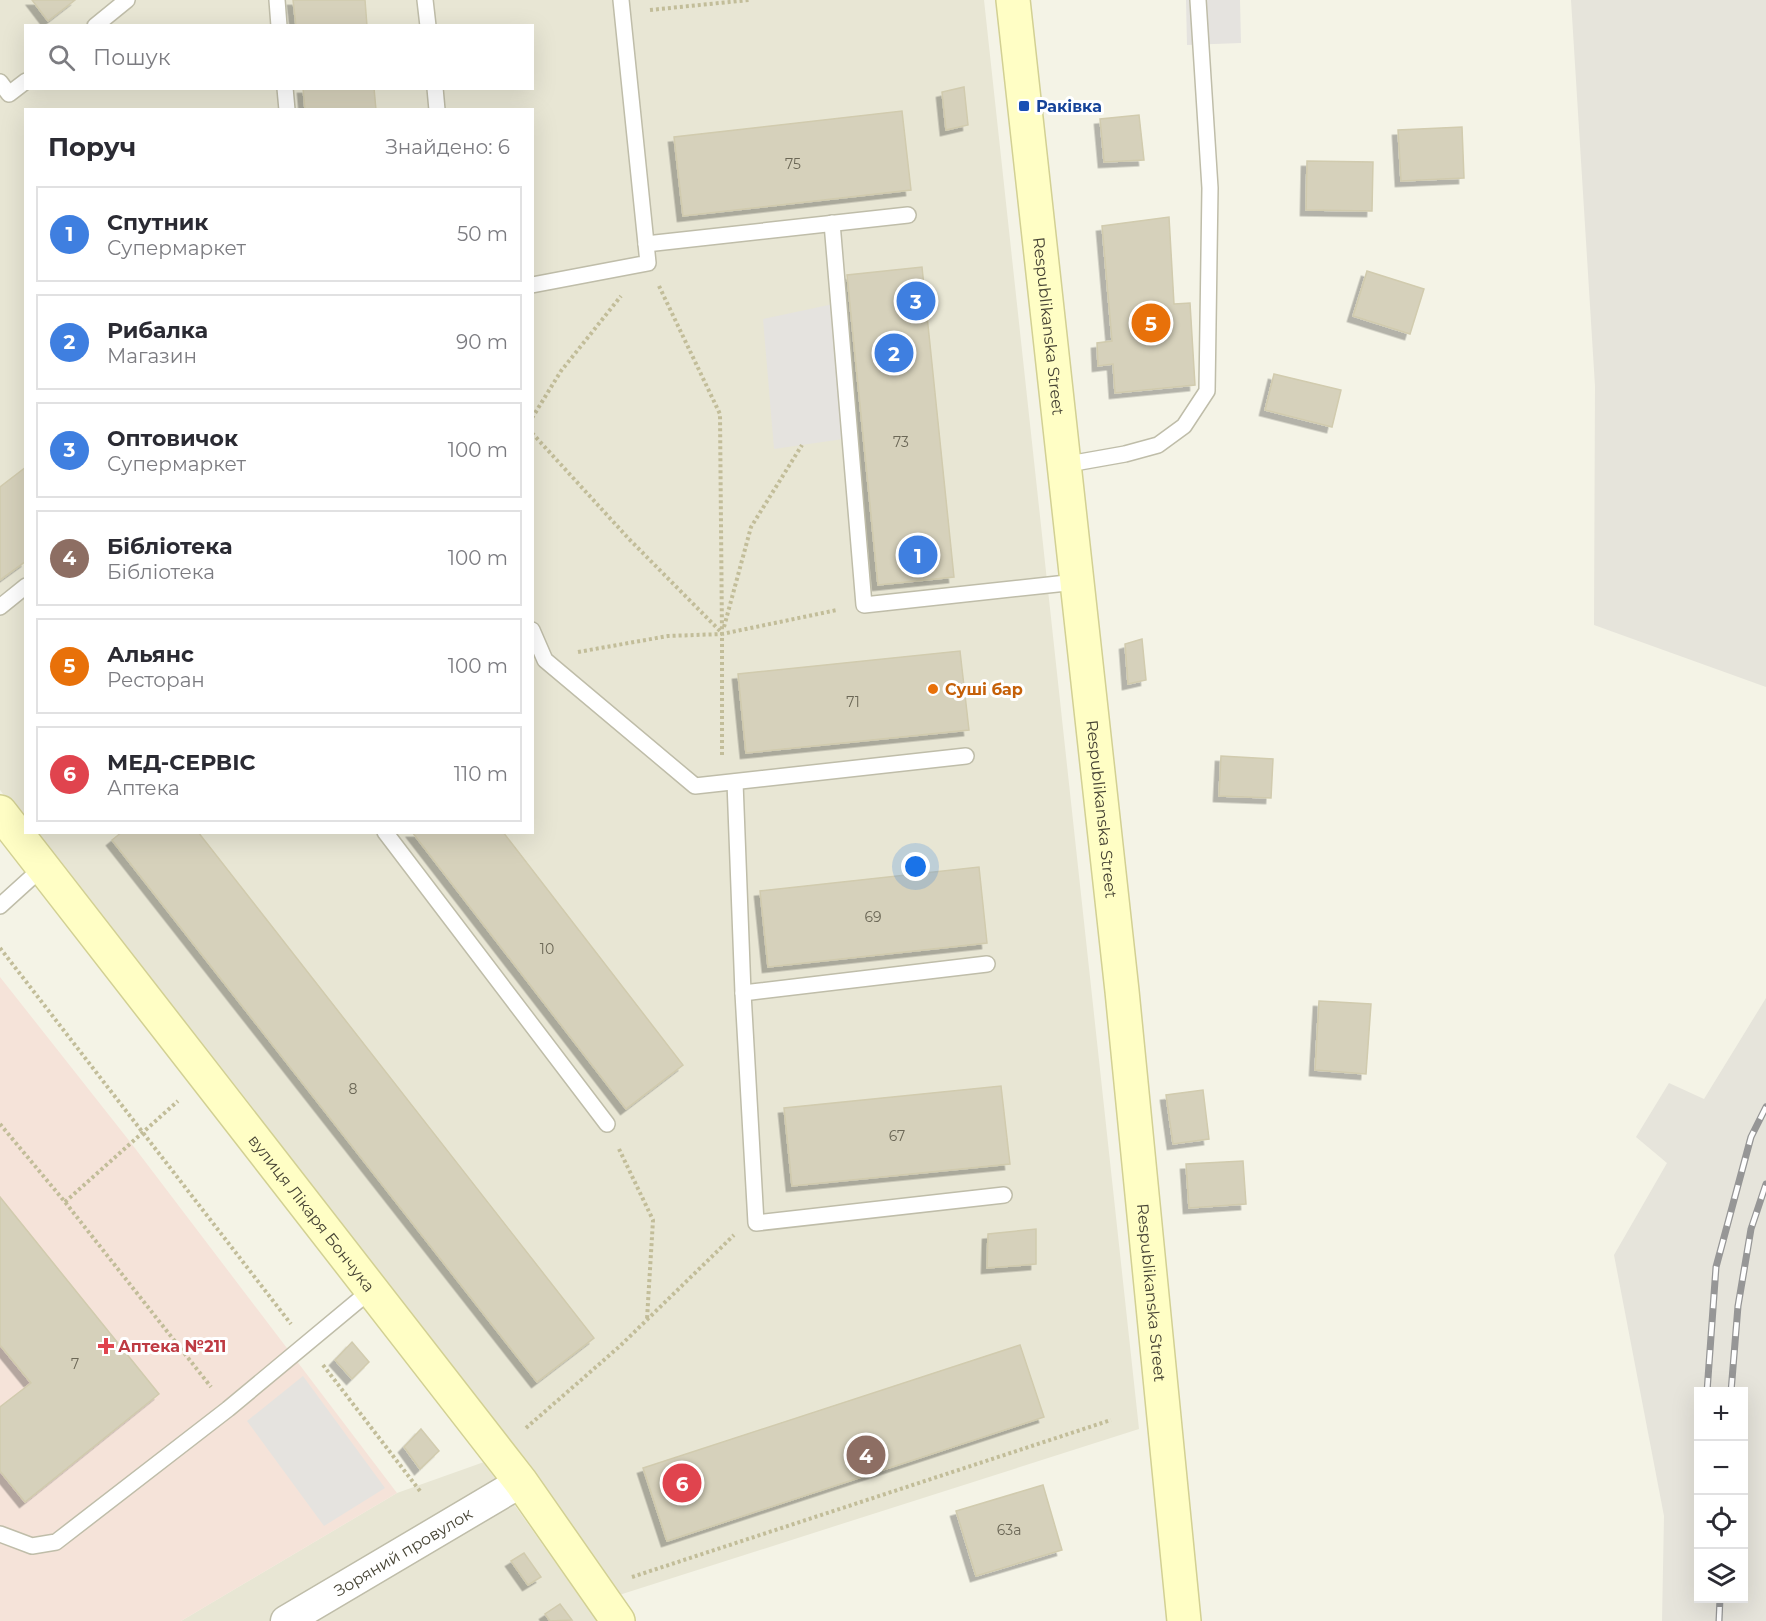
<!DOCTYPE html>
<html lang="uk">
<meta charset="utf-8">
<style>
:root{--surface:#fff;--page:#f2f2f3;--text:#2b2b33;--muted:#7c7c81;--line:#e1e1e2;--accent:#8a4824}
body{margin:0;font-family:Montserrat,sans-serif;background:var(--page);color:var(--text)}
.controls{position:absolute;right:18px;bottom:18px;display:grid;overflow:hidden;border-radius:0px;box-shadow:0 6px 24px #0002}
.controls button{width:54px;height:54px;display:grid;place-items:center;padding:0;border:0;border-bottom:2px solid var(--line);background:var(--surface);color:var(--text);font:30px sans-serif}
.you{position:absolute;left:916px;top:867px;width:21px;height:21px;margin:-15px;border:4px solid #fff;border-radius:50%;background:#1a73e8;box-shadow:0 0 0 9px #1a73e833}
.badge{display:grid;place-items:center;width:39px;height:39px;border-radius:50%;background:var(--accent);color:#fff;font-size:20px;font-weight:700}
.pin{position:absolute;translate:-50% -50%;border:3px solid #fff;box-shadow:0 2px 6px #0006}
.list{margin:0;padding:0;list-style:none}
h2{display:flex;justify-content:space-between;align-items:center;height:78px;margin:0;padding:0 24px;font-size:26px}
h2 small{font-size:20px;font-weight:400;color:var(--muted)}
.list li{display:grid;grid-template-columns:39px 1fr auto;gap:18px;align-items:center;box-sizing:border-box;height:96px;margin:0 12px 12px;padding:0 12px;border:2px solid var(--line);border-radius:0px}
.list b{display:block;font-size:22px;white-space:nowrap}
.list p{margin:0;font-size:20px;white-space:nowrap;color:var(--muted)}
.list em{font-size:20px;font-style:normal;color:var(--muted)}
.icon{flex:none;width:33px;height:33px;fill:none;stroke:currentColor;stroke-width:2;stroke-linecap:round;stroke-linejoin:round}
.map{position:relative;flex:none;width:1766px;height:1621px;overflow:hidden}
.search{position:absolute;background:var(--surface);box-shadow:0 6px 24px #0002;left:24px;top:24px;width:510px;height:66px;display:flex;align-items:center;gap:15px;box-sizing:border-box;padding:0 21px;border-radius:0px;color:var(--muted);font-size:22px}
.panel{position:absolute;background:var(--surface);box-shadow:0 6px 24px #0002;left:24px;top:108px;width:510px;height:726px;border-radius:0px}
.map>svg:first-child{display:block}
.residential{fill:#e8e6d4;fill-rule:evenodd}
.industrial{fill:#e6e4db;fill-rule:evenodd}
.medical{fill:#f5e3d9}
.parking{fill:#e5e3df}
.building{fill:#d6d1bb;stroke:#d1cbae;stroke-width:1.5;filter:url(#shadow)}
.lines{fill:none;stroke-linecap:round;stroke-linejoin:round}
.lane-casing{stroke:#bfbda9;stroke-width:18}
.street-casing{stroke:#bfbda9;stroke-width:33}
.secondary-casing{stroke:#d2d093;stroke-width:36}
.path{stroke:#c2bd99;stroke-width:4;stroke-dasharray:3 3;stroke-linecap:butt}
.lane{stroke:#fff;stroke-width:15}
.street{stroke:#fff;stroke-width:30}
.secondary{stroke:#fffec5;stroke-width:33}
.rail-casing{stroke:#969696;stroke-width:7}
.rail{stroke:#fff;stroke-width:4.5;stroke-dasharray:14;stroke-linecap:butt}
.transit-dot{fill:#1a4fb4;stroke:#fff;stroke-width:2}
.food-dot{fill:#e8710a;stroke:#fff;stroke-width:2}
.health-dot{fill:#e0444e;stroke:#fff;stroke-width:2}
.labels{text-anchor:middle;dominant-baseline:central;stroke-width:6;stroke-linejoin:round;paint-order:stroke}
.number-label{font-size:14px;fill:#6b6756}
.transit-label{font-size:16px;font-weight:bold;fill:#164399;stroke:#fff;text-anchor:start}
.street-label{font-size:16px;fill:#474435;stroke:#fff}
.food-label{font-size:16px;font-weight:bold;fill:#c56008;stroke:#fff;text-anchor:start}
.health-label{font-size:16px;font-weight:bold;fill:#be3a42;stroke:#fff;text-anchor:start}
</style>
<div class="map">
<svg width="1766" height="1621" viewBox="0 0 1766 1621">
<defs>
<filter id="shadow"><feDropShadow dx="-5.5" dy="5.5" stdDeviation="0" flood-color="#0004"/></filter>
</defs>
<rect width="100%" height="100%" fill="#f4f3e6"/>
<g class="residential">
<path d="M0,0H984L1139,1429L616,1596L32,833L532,832V110H26L25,824L0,790ZM26,26H532V88H26Z"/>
<path d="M484,1462L597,1621H181L397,1493Z"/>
</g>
<g class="industrial">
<path d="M1571,0H1766V687L1594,625L1595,386Z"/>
<path d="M1766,998V1621H1662L1664,1516L1614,1255L1667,1163L1636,1137L1669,1083L1704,1099ZM1698,1392H1744V1598H1698Z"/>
</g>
<path class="medical" d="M0,977L131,1143L397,1493L181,1621H0Z"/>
<g class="parking">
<path d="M1186,0H1240L1241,43L1187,45Z"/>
<path d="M838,303L850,438L774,449L763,319Z"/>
<path d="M303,1376L385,1488L324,1526L247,1421Z"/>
</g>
<g class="building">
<path d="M32,0H75L48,21Z"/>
<path d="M293,0H365L367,26H296Z"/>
<path d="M964,87L968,125L946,130L942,92Z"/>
<path d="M303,88H374L376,110H305Z"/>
<path d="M902,111L911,190L683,216L674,137Z"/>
<path d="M1139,115L1144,160L1104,162L1100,119Z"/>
<path d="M1462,127L1464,178L1401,181L1398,130Z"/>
<path d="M1307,161L1373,162L1372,211L1306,210Z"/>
<path d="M1169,217L1174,304L1190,303L1195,385L1115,393L1113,364L1098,366L1097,343L1112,341L1102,226Z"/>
<path d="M922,267L954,577L878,585L847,275Z"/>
<path d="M1367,271L1424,289L1410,334L1353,316Z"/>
<path d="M1274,374L1341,390L1332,427L1265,410Z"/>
<path d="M26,467V561L0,580V487Z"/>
<path d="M1142,639L1146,680L1128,684L1125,644Z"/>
<path d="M960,651L969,730L746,753L738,674Z"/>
<path d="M1221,756L1273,759L1271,798L1219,796Z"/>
<path d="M122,832H198L594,1338L537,1382L112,840Z"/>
<path d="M412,832H503L683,1065L626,1109Z"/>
<path d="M979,867L987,943L768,967L760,891Z"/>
<path d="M1319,1001L1371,1004L1366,1074L1315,1070Z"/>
<path d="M1001,1086L1010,1164L792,1186L784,1108Z"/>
<path d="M1203,1090L1209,1139L1173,1144L1166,1095Z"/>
<path d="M1243,1161L1246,1204L1189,1208L1186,1164Z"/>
<path d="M0,1197L159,1394L25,1502L0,1471V1407L31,1383L0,1345Z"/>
<path d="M1036,1229V1264L987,1268L988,1234Z"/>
<path d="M352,1342L369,1362L352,1379L335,1360Z"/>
<path d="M1020,1345L1044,1417L667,1541L643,1468Z"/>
<path d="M421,1429L439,1451L420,1469L404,1447Z"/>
<path d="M1043,1485L1062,1550L976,1576L956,1511Z"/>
<path d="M524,1553L541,1577L528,1585L511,1561Z"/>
<path d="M560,1604L572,1620L550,1621L545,1614Z"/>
</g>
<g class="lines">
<g class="lane-casing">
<g id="lane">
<path d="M277,0L279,26"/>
<path d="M425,0L428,26"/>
<path d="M95,26L127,0"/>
<path d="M0,82L9,94L26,81"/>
<path d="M285,88L287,110"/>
<path d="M435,88L437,110"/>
<path d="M832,223L864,605L1076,582"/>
<path d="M646,244L908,215"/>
<path d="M532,285L648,263L621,0"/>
<path d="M1063,465L1125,454L1158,445L1184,426L1207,391L1210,188L1198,0"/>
<path d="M0,607L26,586"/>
<path d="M532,630L545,660L695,786L966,756"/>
<path d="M735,782L743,993L756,1223L1004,1195"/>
<path d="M385,832L607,1124"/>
<path d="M0,906L43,867"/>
<path d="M743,993L987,964"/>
<path d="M0,1534L32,1546L56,1542L228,1409L371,1290"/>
</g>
</g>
<g class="street-casing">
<g id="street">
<path id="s1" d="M286,1621L521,1482"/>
</g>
</g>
<g class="secondary-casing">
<g id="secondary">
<path id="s2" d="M1013,0L1122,991L1184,1621"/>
<path id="s3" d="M0,812L521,1482L618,1621"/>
</g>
</g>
<g class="path">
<path d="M650,10L749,0"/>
<path d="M659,286L720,414L722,634"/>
<path d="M532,418L561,371L621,296"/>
<path d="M532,433L629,539L722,633"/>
<path d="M724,627L751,527L802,445"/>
<path d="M578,652L668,636L722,634"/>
<path d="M722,755V634L837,610"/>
<path d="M0,948L291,1324"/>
<path d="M0,1124L65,1202L211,1387"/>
<path d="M619,1149L653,1220L647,1319"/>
<path d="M65,1202L178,1101"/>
<path d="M323,1365L420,1491"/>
<path d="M526,1428L620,1346L734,1235"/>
<path d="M632,1577L1111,1420"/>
</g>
<use href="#lane" class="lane"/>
<use href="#street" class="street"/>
<use href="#secondary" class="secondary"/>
<g class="rail-casing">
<g id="rail">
<path d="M1707,1392L1716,1267L1751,1137L1766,1107"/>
<path d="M1731,1392L1738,1306L1751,1229L1766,1184"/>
<path d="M1719,1621L1720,1598"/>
</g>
</g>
<use href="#rail" class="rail"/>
</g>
<rect class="transit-dot" x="1018" y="100" width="12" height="12" rx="3"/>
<circle class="food-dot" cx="933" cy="689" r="6"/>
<path class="health-dot" d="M103 1337h6v6h6v6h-6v6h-6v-6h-6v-6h6z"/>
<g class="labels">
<g class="number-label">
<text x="793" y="164">75</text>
<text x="901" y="442">73</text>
<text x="853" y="702">71</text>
<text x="873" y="917">69</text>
<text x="547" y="949">10</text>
<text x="353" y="1089">8</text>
<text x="897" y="1136">67</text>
<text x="75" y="1364">7</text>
<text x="1009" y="1530">63а</text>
</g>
<g class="transit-label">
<text x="1036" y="106">Раківка</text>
</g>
<g class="street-label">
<text stroke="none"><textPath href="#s2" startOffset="328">Respublikanska Street</textPath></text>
<text stroke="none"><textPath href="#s2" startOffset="814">Respublikanska Street</textPath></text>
<text stroke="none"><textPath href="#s3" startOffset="508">вулиця Лікаря Бончука</textPath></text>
<text stroke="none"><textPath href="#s2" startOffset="1300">Respublikanska Street</textPath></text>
<text stroke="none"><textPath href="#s1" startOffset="136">Зоряний провулок</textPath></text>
</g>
<g class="food-label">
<text x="945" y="689">Суші бар</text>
</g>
<g class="health-label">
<text x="118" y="1346">Аптека №211</text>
</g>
</g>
</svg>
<div class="controls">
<button>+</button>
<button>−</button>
<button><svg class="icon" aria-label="locate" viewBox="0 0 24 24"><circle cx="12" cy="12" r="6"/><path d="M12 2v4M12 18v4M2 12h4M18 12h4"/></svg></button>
<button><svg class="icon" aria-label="layers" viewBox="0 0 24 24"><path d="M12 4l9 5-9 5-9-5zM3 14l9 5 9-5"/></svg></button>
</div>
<div class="you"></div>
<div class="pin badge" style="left:918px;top:555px;background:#3f7fe0">1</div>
<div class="pin badge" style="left:894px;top:353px;background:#3f7fe0">2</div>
<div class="pin badge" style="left:916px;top:301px;background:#3f7fe0">3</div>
<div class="pin badge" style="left:866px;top:1455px;background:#8d6e63">4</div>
<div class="pin badge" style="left:1151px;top:323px;background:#e8710a">5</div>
<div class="pin badge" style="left:682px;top:1483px;background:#e0444e">6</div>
<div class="search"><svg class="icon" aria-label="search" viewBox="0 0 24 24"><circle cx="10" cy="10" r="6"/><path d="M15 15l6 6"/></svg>Пошук</div>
<section class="panel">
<h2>Поруч<small>Знайдено: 6</small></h2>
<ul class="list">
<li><span class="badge" style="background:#3f7fe0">1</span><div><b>Спутник</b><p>Супермаркет</p></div><em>50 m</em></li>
<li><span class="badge" style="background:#3f7fe0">2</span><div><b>Рибалка</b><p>Магазин</p></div><em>90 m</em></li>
<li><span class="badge" style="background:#3f7fe0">3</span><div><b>Оптовичок</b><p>Супермаркет</p></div><em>100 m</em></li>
<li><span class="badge" style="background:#8d6e63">4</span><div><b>Бібліотека</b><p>Бібліотека</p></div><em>100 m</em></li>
<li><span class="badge" style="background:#e8710a">5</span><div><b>Альянс</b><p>Ресторан</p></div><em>100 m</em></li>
<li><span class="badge" style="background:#e0444e">6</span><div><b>МЕД-СЕРВІС</b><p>Аптека</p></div><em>110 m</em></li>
</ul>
</section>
</div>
